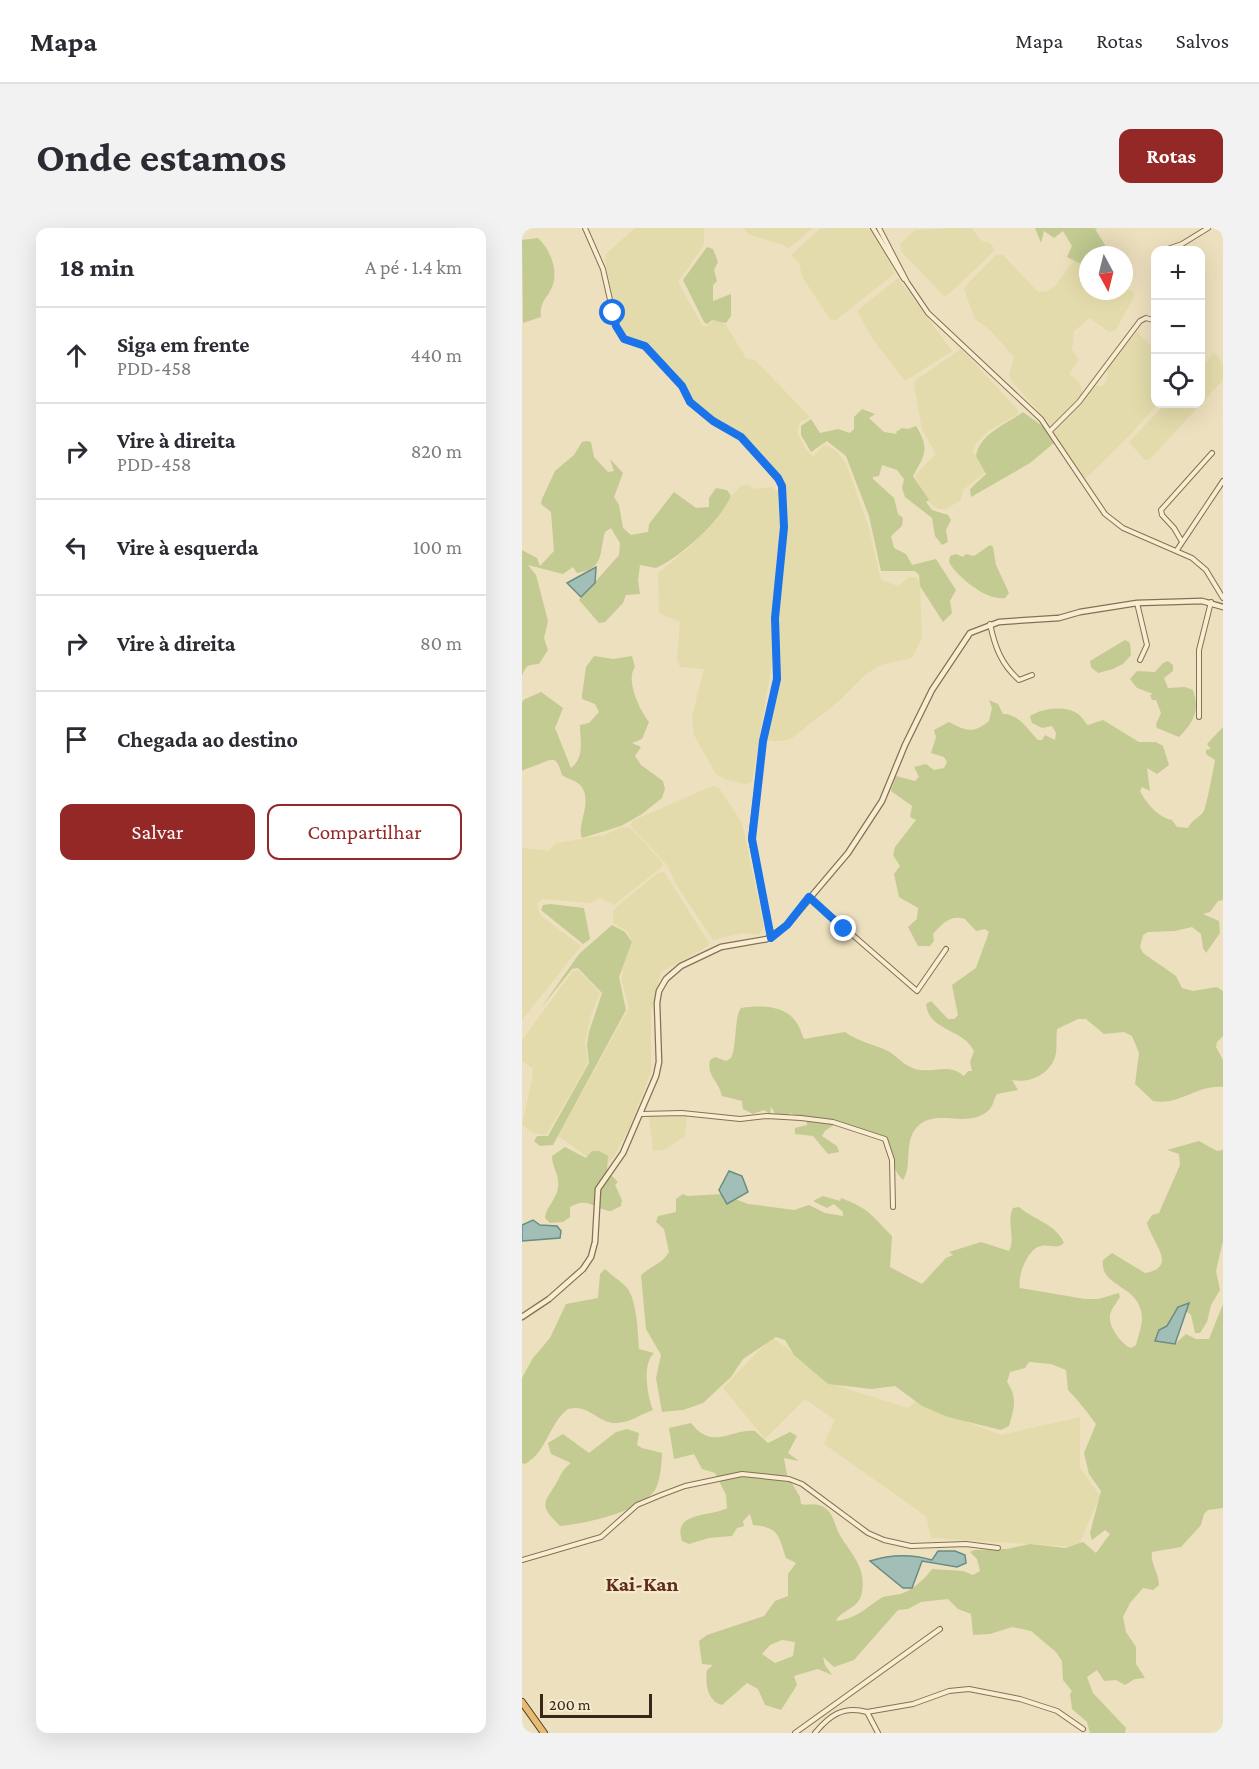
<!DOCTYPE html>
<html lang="pt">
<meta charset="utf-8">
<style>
:root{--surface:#fff;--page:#f2f2f3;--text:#2b2b33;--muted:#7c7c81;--line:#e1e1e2;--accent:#942827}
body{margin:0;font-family:"Crimson Pro",serif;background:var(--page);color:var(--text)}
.controls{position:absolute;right:18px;top:18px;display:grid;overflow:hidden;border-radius:12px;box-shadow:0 6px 24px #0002}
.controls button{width:54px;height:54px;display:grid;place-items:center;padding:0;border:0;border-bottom:2px solid var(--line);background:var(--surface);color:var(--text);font:30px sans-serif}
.compass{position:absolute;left:557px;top:18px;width:54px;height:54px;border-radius:50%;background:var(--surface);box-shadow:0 6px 24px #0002;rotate:173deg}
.scale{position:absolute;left:18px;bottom:15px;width:112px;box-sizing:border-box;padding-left:6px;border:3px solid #35281b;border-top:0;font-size:16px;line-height:21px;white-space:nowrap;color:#35281b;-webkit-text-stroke:4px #f5eacd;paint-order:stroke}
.stop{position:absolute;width:18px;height:18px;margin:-14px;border:4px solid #1a73e8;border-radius:50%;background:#fff}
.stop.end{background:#1a73e8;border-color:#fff;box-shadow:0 2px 6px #0008}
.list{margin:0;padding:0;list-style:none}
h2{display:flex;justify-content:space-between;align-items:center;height:78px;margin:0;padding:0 24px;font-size:26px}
h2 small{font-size:20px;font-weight:400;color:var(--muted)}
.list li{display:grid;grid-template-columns:39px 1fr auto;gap:18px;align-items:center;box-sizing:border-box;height:96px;padding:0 24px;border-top:2px solid var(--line)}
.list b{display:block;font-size:22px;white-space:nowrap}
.list p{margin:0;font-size:20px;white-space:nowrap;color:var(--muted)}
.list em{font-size:20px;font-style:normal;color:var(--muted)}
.actions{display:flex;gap:12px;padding:18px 24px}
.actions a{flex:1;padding:14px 0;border:2px solid var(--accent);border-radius:12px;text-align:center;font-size:21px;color:var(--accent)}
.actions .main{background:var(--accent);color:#fff}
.icon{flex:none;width:33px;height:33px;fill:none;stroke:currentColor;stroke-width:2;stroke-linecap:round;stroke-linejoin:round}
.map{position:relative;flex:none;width:701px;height:1505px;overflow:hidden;border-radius:12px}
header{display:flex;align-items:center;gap:36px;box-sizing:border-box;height:84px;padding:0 30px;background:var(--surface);border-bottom:2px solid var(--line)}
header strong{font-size:28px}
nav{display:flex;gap:33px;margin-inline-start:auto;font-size:21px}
.intro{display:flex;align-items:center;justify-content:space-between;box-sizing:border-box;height:144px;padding:0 36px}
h1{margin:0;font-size:42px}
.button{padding:15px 27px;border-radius:12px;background:var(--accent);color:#fff;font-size:21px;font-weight:700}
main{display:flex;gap:36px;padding:0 36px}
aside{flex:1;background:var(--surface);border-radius:12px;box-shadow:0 6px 24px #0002}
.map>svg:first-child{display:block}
.farmland{fill:#e3dbab}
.green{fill:#c3cb92;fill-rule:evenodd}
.water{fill:#a1bfb7;stroke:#698c84;stroke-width:1.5}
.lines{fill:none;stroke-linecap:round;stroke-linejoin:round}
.minor-casing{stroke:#857057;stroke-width:6}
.tertiary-casing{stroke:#857057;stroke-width:7}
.trunk-casing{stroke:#533e2b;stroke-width:8}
.minor{stroke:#f9edd0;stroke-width:4}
.tertiary{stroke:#f9edd0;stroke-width:4.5}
.trunk{stroke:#e8bc70;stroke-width:6}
.route{stroke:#1a73e8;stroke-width:8}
.labels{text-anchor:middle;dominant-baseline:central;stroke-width:4.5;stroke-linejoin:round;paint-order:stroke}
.neighbourhood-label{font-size:21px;font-weight:bold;fill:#612b1b;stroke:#f5eacd}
</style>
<header>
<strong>Mapa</strong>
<nav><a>Mapa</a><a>Rotas</a><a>Salvos</a></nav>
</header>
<div class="intro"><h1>Onde estamos</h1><a class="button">Rotas</a></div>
<main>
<aside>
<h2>18 min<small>A pé · 1.4 km</small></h2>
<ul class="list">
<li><svg class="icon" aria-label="ahead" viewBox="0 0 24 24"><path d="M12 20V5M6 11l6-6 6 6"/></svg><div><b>Siga em frente</b><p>PDD-458</p></div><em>440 m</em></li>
<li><svg class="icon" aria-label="right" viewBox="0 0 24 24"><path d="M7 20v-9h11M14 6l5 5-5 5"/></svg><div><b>Vire à direita</b><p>PDD-458</p></div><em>820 m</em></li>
<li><svg class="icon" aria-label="left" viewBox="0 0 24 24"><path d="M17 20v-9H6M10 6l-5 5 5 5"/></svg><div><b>Vire à esquerda</b></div><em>100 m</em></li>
<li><svg class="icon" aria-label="right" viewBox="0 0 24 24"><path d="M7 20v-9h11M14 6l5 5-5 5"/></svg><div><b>Vire à direita</b></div><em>80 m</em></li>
<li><svg class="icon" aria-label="arrive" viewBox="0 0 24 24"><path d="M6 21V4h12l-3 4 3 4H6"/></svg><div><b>Chegada ao destino</b></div></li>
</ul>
<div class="actions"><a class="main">Salvar</a><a>Compartilhar</a></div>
</aside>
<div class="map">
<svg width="701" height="1505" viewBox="0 0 701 1505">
<rect width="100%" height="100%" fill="#ede0be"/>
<g class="farmland">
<path d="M113,0H182V17L156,54L180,97L184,99L190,93L197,92L204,97L224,130L233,132L288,189L278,194L275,204L284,222L291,228L302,217L312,221L324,235L347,300L359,352L376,358L387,349H394L398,356L400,409L390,430L359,437L344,446L317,473L270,510L261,513H244L257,453L255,393L264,301L260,252L218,206L188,188L173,174L162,157L126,117L103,108L98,101L83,32L84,26Z"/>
<path d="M221,0H291L266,21L262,17L228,7Z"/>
<path d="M299,0H349L373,45L314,92L309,93L280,48L277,35L269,27Z"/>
<path d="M430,0H449L460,13L468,15L473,22L427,66L422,68L379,23L378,16L393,2Z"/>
<path d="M474,27H481L516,64L525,63L534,57L553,31L566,37V63H602V59L611,64L612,69L593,103L587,104L568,90L552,103L550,121L557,132L547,146L557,154L561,164L530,198L491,155L487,147L492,129L468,102L453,91L442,62L446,55Z"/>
<path d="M376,50L430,123L383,153L350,110L335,83Z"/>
<path d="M615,104L633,122L635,176L607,208L564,250H560L532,204L572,158H580L585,152L586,137Z"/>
<path d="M439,121L496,182V186L466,203L455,214L450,223L466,242L441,262L439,272L424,281H416L404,271L393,247L414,226L400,201L392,157L394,152Z"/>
<path d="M692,125L701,135V152L627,232H623L607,214L643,176H678L679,140Z"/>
<path d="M226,257L233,261L250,259L256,264L259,298L254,336L250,434L230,554L225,556L205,552L194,546L172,507L170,488L182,441L158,439L155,432L158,394L137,385L136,345L170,317L218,258Z"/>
<path d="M190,558L197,560L220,595L242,699L237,707L220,705L191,712L152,653L146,638L109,598L110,593Z"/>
<path d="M101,599H107L120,612L140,634L141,638L92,677L78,670L69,675L21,671L15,675L18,687L59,718L0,792V620L26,623L35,615L82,607Z"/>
<path d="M142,644L187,715L186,718L139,744L129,783V844L109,896L92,929L81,940L36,908L107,780L100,753L101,738L111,714L105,703L91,695V682L136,645Z"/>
<path d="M56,742L78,765L69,787L63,814L66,835L26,904L23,907L12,905L0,897L11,848L10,840L0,833V812L51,743Z"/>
<path d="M158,885L165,888L163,908L142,922L131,923L127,888Z"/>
<path d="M250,1109L313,1157L386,1180L393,1174L479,1207L558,1189V1240L578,1268L556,1319L409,1310L404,1288L302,1216L313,1192L283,1171L243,1211L201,1160Z"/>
</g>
<g class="green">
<path d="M513,0H576L573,1L575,4L589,27H566V32L557,35L545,29L550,18L541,3L532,10L522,3L519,15Z"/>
<path d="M16,10C28,21 37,43 30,59C25,71 17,74 19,89L1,95L0,12Z"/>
<path d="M185,19L191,21L196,34L192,42L195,53L191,57V73L209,66V88L204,95L190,92L185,96L182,94L161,52Z"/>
<path d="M340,181L353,186L347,190L362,204L375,206L374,204L380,200L386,201L394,198C408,221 403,227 391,248L407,272L404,274L410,282L426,287L429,292L424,302L426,314L420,317L413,308L410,290L383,269L380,260L382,251L375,242L360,237L357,248L351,249V251L372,270L376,286L381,290L380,298L369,308L372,320L384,326L390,337L414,331L434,362L428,373L430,385L421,394L398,358L397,347L393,343H359L347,288L324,228L305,213L289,224L279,207V198L289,191L298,205L316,201L328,205L332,201V189Z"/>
<path d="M501,184L523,200L532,215L508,235L449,269L448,261L464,246L454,228C458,205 485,196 501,184Z"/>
<path d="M65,213L69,214L72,229L86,244L92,243L88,231L101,245L92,269L97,277L101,300L109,307L126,304L127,296L152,264L174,280L187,279V270L194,260L205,262L209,268C198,293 159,329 134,340L118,337L116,352L118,366L104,367L101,375L83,394L77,395L57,372L97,327L98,315L89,300L83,304C77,324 83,341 55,345L51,339L41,346L6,337L14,347L26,393L22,410L26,422L17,436C6,437 4,437 0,448V322L15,330L18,338L32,323L29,284L19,276L20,271L33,243L52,227L60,214Z"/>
<path d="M468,317L471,319L474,337L487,365L483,370C465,373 436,350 427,334L428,328L434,326L441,329L444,326L452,328Z"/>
<path d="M603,412L608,415L609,427L601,436L591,441L576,445L569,439L568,433Z"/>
<path d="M72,428L91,431L110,428L113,439C103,452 118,483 127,494L120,511L110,515L119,519L113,528L119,537L141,553L143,561L140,570L120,586L99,598L60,610C54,596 73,571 57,556C53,552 45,551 40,547C34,526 31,531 15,537C10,539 5,540 0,543V475L1,472L19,464L41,480L33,500L49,540C63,529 58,512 58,497L67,495L77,484L73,476L60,471V467L64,439Z"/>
<path d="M646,433L651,437V443L642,450L646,460L663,459L671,462C678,482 672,494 657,509L635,500L634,496L639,485L634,472H630L628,467L631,466L615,460L608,451L615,443L633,444L641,435Z"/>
<path d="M467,472L476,476L481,486C497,486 505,501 516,512H520L523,507L533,512L534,505L530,498L520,500L510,495L508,488C521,480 543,477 556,486C561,489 561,493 566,497L581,492L617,514H634L641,518L647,537L635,546L625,540L628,563L620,559L618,563C624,575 637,590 650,592L655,599L666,600C670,591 678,590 682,583C684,579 692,539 693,532L684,526V522L689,521L685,516L701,499V672L696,673L688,684L681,686L697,693L698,705L684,725L681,720L679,706L670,699L653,703L626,704L621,707L618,719L621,725L654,748L660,760L671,763L695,759L701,763V808L695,814L694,819L701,832V859C676,856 657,878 631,873L613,856L617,825L610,808L602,804L582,806L564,791H556L535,801C534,809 535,817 534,825C530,845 509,856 490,852L496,862L475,866C471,872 472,877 467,882C446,902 414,879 395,899C381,914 391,937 381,952C363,934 378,921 349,904L342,906L315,895L303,903L300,908L315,918L317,924L306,926L291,908L273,906V900L285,897L284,890L268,885L264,889L254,887L249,879L248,886L242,882L231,886L221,881L220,873L200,868C197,853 184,848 188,832L193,829L204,833L209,830C215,818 212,789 219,780C240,777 265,777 276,797C279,802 280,807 282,811L323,804C337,814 351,816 366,823C376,829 381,837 393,841C411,846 426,834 442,848L446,843H450L448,834L452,823C441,800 407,804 404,776L409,773L426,791H432L436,787L430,757L454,740L467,704L463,701L454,703L443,691C428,686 420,696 411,706L412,713L408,718H396L386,699L395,691L396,680L377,669L372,646L378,638L371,627L373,619L394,592L388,589L390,578L369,563L374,548L393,553L397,549L392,539L404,536L412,542L422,540L425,534L422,529L409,525L414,509L412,502L427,494C444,503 451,506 467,493L470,480Z"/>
<path d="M28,676L62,680L68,711L61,716L19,682L21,677Z"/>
<path d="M90,697L103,704L110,714L97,749L104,782L31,917L18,918L12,913L15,908H26L67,835L65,817L67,804L80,765L56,740L50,741L19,780L57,726Z"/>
<path d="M677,913L695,923L701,922V1013L694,1043L698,1062L689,1077L685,1094L678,1105H673L669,1087L664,1083L653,1086L642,1102L643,1113L654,1115L664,1106L674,1111H687L701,1076V1280L686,1282L682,1286L679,1297L659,1319L630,1324C628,1335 637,1345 637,1357L631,1362L621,1360L608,1375L601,1389L604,1404L614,1419V1436L623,1450L613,1451L603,1457L594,1452L582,1453L575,1442L565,1449L571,1465L604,1500L603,1505H568L565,1494L550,1481L548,1466L550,1463L541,1452L540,1433L534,1424L509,1403L490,1399L468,1406L451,1407L449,1386L436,1381L426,1371L399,1374L386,1381L376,1382L332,1432L312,1439L301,1429L303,1437L310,1447L296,1441L272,1448L275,1457L259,1482L243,1477L236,1461L225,1455L200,1477C185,1473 183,1455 185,1442L191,1437L180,1436L177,1413L185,1407L242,1388L253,1373L266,1368V1346L274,1335L264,1330C257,1309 258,1299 231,1297L228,1286L221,1293L222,1298L215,1300L210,1308L187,1310L167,1316L160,1313C150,1283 189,1289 205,1280L204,1267L193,1245L180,1241L172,1226L152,1231L147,1200L169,1195C191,1223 208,1201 233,1203L246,1215L268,1204L275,1208L266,1225L277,1233L262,1230L265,1247L278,1269L279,1276C284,1278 291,1275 297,1277C313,1282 312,1299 319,1309C331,1328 346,1342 339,1368C335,1381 319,1382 314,1393C334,1391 344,1380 359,1370C365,1367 371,1368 378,1366C388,1364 404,1350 410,1341L441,1343L451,1347L458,1343L455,1331L448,1324L452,1322L485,1321L508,1316L543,1320L561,1314L574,1325L588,1306L583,1302L570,1312L568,1305L579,1263L567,1246L562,1225L574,1196C565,1184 557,1173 546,1162L544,1142L529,1136L507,1134L503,1140L488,1144L485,1154C496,1170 492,1181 487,1198L479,1202L426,1189L400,1178L373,1158L350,1161L306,1156L272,1127L263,1112L254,1109L221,1131L209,1149L181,1175L161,1182L140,1184L134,1150L139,1127L124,1101L119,1047C128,1039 141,1035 147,1024L142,1001L134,994L136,988L154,984V971L161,966L165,968L200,966L226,976L272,982L287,977L303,985L321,988V984L312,976L305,980L291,973L301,968L318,973L319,970C348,981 349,987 370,1008L368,1039L400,1056L424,1030L431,1027L427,1024L459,1014L487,1023C494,1010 484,994 491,980L497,979C512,992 534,996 542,1015C535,1022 528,1016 519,1018C506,1020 495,1048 498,1060L563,1071H576L597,1065L598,1069C595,1074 589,1081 588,1087C586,1098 599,1116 609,1120L614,1117C616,1109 620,1098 620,1090C619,1056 577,1060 581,1032L590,1025L623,1045C657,1039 630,1015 625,995L630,987L637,985L658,937L657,926L645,922ZM260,1412L273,1414L271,1428L253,1435L240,1426L248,1417Z"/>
<path d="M43,919L64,930L70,923H77L86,928L85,943L96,954L93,957L100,972L99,978L89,983C73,982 67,968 48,979V989L41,994L28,995L23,990C24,979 34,972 36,960C38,946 30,940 30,928Z"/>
<path d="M83,1041C90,1048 99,1053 105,1060C115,1072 116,1106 117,1121L132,1125C120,1136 125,1167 131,1182C119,1186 108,1195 94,1195C75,1195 67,1175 46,1181C27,1195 25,1224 3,1236L0,1235V1150L11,1130L28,1110L44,1076L76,1070L78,1046Z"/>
<path d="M105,1201L117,1205L115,1217L120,1220L140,1225C140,1234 138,1254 133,1262C119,1284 61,1296 38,1298C16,1276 22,1276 35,1254C39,1246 41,1241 49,1235L29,1226L26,1215L41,1206L67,1225L94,1204Z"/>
</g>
<g class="water">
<path d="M74,339L73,355L59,369L45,355Z"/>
<path d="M207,943L220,948L226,964L205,976L197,962Z"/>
<path d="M11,992L18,997L35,998L39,1003L38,1010L0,1013V997Z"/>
<path d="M667,1075L653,1116L633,1113L637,1102L645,1098L656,1079Z"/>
<path d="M416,1323H433L443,1327L444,1335L435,1339L400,1333L390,1360H381L348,1333C370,1326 389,1326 410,1332Z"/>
</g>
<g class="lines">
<g class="minor-casing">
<g id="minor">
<path d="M63,0L81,41L94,98L102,111L123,118L160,158L168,174L191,193L219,209L259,255L262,299L253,390L255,451L241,513L229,611L249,710"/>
<path d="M351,0L382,51"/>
<path d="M357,0L385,54L406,85L519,191L583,286L601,300L670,330L684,342L701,370"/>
<path d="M643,22L660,16L686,0"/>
<path d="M528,203L557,174L618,93L624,90L634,93"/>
<path d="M659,312L652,300L640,287L639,282L690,225"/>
<path d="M655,322L701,253"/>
<path d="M615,375L625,417L618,432"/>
<path d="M468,396C473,419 479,436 497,452L510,447"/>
<path d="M677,489V422L689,374"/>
<path d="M287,669L395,763L424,721"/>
<path d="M119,886L160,885L218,891L245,888L279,890L311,894L363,911L370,932L371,979"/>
<path d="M0,1332L79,1309L115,1277L139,1267L163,1258L220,1246L267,1251L280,1256L346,1305L362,1312L389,1318L444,1316L476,1320"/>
<path d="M345,1484L391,1476L427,1463L447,1461L498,1471L535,1483L561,1501"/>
<path d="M273,1505L418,1401"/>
<path d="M293,1505C307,1488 321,1477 345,1484L356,1505"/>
</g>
</g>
<g class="tertiary-casing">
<path id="tertiary" d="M0,1089L27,1071L61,1041L69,1029L73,1014L76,961L101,925L134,848L137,834L135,775L137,763L144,751L159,738L199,719L245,711L265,697L326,625L360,573L383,517L410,462L448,405L477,394L537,390L558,384L615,375L680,373L701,379"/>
</g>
<g class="trunk-casing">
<path id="trunk" d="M0,1474L22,1505"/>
</g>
<use href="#minor" class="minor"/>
<use href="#tertiary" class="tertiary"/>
<use href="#trunk" class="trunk"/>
</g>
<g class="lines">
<path class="route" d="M91,85L94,98L102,111L123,118L160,158L168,174L191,193L219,209L256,250L260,258L262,299L253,390L255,451L241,513L230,611L249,710L265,697L287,669L322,701"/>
</g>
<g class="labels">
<g class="neighbourhood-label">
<text x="120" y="1356">Kai-Kan</text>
</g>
</g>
</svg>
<div class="controls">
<button>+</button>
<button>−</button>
<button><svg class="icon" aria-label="locate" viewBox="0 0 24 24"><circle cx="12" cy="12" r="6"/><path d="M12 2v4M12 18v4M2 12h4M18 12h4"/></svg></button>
</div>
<svg class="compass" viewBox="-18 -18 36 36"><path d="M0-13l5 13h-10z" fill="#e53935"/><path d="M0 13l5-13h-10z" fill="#7c7c81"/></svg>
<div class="scale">200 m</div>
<div class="stop" style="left:91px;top:85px"></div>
<div class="stop end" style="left:322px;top:701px"></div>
</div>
</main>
